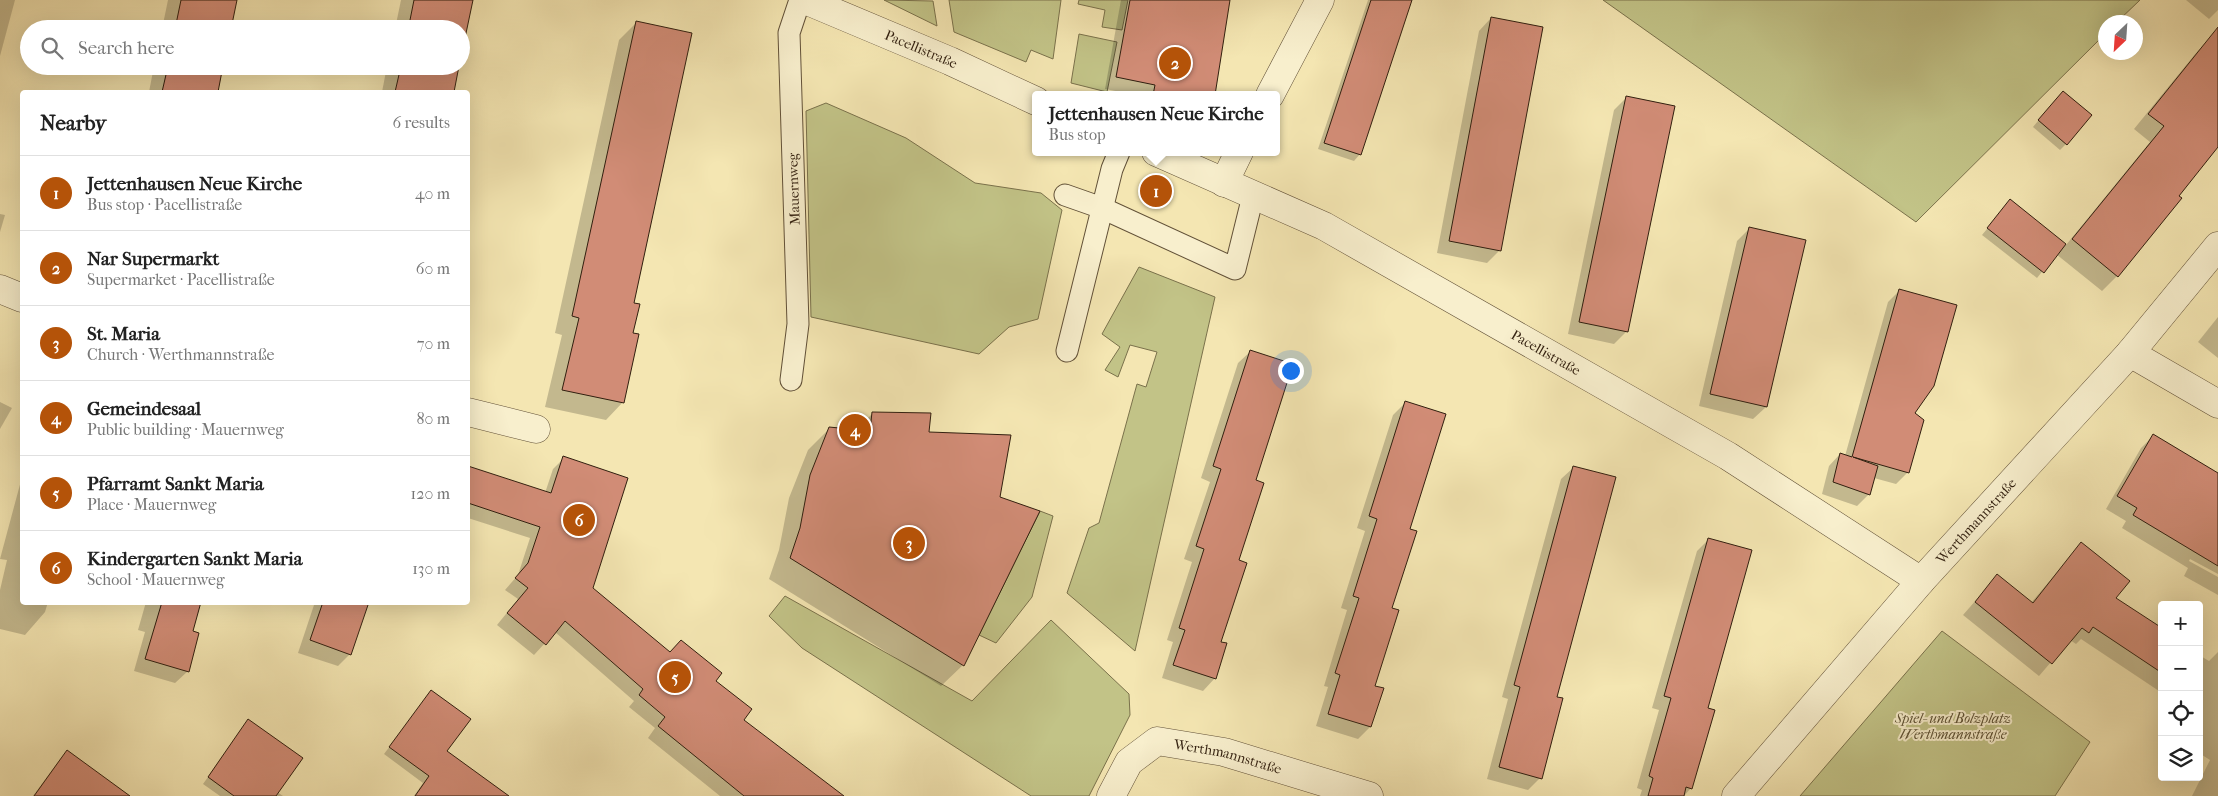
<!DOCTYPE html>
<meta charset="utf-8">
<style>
:root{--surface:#fff;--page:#f2f2f2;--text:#222;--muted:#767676;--line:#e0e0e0;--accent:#b45309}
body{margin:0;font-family:"IM FELL French Canon",serif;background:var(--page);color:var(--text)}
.controls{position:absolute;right:15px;bottom:15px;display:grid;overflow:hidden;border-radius:5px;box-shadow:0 5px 20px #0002}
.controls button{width:45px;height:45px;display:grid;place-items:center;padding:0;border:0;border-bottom:1px solid var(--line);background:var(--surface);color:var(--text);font:25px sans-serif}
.compass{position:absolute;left:2098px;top:15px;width:45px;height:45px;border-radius:50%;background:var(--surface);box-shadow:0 5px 20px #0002;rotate:205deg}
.you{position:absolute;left:1290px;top:370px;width:18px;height:18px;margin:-12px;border:4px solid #fff;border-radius:50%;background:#1a73e8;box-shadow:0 0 0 8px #1a73e833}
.badge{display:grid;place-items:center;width:32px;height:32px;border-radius:50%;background:var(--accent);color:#fff;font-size:16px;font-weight:700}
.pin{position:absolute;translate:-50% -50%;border:2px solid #fff;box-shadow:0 1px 5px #0006}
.popup{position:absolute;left:1032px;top:91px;width:248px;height:65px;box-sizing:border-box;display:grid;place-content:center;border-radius:5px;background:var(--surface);filter:drop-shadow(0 1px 4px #0005);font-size:16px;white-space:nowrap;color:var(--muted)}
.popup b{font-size:19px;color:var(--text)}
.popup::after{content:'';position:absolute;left:50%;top:100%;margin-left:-10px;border:10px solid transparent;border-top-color:var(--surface)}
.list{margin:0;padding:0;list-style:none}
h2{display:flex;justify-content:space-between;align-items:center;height:65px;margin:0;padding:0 20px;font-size:21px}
h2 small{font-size:16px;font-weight:400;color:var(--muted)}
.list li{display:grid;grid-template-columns:32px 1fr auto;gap:15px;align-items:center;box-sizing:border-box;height:75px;padding:0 20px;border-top:1px solid var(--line)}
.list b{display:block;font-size:19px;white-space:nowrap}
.list p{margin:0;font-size:16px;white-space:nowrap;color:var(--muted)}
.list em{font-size:16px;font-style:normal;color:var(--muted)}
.icon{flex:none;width:28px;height:28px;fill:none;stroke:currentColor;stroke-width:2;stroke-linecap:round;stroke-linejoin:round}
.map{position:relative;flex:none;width:2218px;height:796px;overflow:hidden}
.search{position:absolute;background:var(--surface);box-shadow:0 5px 20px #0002;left:20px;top:20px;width:450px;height:55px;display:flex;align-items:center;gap:12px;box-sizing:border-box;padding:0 18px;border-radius:28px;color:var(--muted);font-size:19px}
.panel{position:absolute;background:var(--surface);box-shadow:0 5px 20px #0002;left:20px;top:90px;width:450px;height:515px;border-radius:5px}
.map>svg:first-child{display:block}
.green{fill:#c2c387;stroke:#7a714b}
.shadow{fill:#0003}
.building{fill:#d18c76;stroke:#311f0f}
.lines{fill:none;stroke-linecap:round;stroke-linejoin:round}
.service-casing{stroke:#625138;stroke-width:23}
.minor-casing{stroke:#625138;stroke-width:29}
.service{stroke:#f8efcd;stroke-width:21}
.minor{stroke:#f8efcd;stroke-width:28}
.labels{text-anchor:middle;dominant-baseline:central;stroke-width:4;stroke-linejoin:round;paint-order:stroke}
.street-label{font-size:14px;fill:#311f0f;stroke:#f8efcd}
.park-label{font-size:14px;font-style:italic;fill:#5c5033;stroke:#f8efcd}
</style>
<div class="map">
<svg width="2218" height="796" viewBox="0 0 2218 796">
<rect width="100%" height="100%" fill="#f4e6b2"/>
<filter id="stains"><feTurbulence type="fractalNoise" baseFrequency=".004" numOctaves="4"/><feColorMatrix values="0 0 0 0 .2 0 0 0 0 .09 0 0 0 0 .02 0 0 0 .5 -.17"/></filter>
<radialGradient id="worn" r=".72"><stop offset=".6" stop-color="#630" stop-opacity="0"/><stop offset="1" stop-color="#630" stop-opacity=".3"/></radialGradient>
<g class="green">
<path d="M884,0L933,1L937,26Z"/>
<path d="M949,0H1061L1053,59L1031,50L1026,62L954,32Z"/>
<path d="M1079,0H1128L1122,30L1102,27L1105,10L1078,4Z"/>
<path d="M1603,0H2140L2117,22H2106L2105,34L1916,222Z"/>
<path d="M1079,34L1117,42L1107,92L1071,83Z"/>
<path d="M826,103L906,138L975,183L1041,193L1062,210L1038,319L1009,327L979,354L811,317L806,111Z"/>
<path d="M1139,267L1215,297L1135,651L1067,593L1089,528L1099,523L1137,384L1146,387L1157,352L1130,345L1118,377L1105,370L1120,347L1102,334Z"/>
<path d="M1040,511L1053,516L1032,597L996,643L979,635Z"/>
<path d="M785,596L972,701L1051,620L1129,694L1130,715L1089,796H1031L802,648L769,616Z"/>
<path d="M1942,631L2090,742L2055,796H1800Z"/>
</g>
<g class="shadow">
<path d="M0,0H15L0,56Z"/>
<path d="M168,0H236L230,29H162Z"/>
<path d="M401,0H472L461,29H395Z"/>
<path d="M1121,0H1229L1214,95H1136L1105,89Z"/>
<path d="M1368,0H1411L1360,154L1354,161L1318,149Z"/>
<path d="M2186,0H2218V10L2209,19Z"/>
<path d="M1491,18L1500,250L1487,263L1437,253L1479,31Z"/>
<path d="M637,22L632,334L623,402L606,420L545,407L562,335L555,333L619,40Z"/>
<path d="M2211,37L2218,43V145L2117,276L2102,291L2056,254L2037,278L1982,235L2010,201L2066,245L2150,142L2134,129L2196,53Z"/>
<path d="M154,66H222L217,92H149Z"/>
<path d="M387,66H458L453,92H382Z"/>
<path d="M1626,98L1627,331L1614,344L1568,334L1614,110Z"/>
<path d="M2057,98L2066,144L2060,150L2033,127Z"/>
<path d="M0,214L5,215L0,232Z"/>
<path d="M1750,228L1766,407L1753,419L1699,406L1737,241Z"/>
<path d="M1900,290L1914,413L1908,472L1896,484L1874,478L1869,494L1857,506L1822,494L1829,466L1840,454L1845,456L1888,302Z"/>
<path d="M2218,317V358L2198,342Z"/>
<path d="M1251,351L1254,481L1219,643L1215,678L1203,691L1162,678L1173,642L1167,640L1192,562L1184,559L1210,482L1201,478L1238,363Z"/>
<path d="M0,402L12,408L0,429Z"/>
<path d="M1405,403L1409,530L1374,686L1370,727L1358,739L1316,726L1328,687L1324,686L1347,610L1341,608L1365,531L1357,528L1393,415Z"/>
<path d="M873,413L928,433L998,498L963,665L941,686L769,579L779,550L789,498L808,450L829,429L855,431Z"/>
<path d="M2153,436L2218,474V574L2190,559L2189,561L2218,577V595L2184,576L2188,568L2122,528L2126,521L2106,509L2141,448Z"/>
<path d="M564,458L591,589L670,653L715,681L742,721L835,796H720L648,738L655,728L629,707L634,701L555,632L534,655L497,625L518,599L505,590L518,575L530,538L468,518V468L545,493L553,469Z"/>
<path d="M1574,467L1556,698L1540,778L1528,790L1487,779L1508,699L1502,697L1561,479Z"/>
<path d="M22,477V602H48L45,612L25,635L0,629V590L7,560L0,559Z"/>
<path d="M1709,539L1706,709L1691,788L1684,796H1640L1642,790L1637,788L1659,710L1652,708L1697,551Z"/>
<path d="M2081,544L2114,598L2162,630V693L2081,639L2076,644L2070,640L2039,676L1963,615L1997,576L2031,603Z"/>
<path d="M146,602H200L191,632L188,671L175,683L134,671L145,632L138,630Z"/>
<path d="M315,602H368L350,654L338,666L298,653Z"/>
<path d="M2218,652V796H2192L2210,760L2199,753V655L2209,661Z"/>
<path d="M431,692L446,751L476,796H414L423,783L384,754Z"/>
<path d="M248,721L277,792L283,796H220L203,784Z"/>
<path d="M67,752L96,796H33L61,758Z"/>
</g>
<g class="building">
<path d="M181,0H237L231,29H175Z"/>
<path d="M414,0H473L461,57V29H399L401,23L409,25Z"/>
<path d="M1130,0H1230L1215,95H1153L1155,85L1116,77Z"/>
<path d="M1371,0H1412L1361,155L1324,143Z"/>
<path d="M1491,17L1543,27L1501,251L1449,241Z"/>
<path d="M636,21L692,33L634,303L640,304L633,333L639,334L624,403L562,390L579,318L572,316Z"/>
<path d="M2218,27V147L2179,196L2182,198L2118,277L2072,239L2164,126L2148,114Z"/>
<path d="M168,66H223L218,92H162Z"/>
<path d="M401,66H459L454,92H395Z"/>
<path d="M2063,91L2092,115L2067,145L2038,120Z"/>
<path d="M1626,96L1675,106L1628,332L1579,322Z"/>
<path d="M2010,199L2066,244L2044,273L1987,228Z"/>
<path d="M1749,227L1806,240L1767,407L1710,394Z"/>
<path d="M1899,289L1957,305L1934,386L1915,413L1924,420L1909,473L1853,457L1878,466L1870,495L1833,482L1840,453L1852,457Z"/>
<path d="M1250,350L1293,364L1256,480L1264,483L1239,560L1247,563L1221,642L1227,643L1216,679L1173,665L1185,630L1179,628L1204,549L1196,546L1221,469L1213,466Z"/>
<path d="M1405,401L1446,414L1410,529L1417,531L1392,608L1399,610L1375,686L1384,688L1371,727L1328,714L1340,675L1335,673L1359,598L1353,596L1377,519L1369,516Z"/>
<path d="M872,412L931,413L929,432L1011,435L1000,497L1040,511L964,666L790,558L800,528L810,475L829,427L870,431Z"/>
<path d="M2153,434L2218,473V566L2133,515L2137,508L2117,496Z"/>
<path d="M563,456L628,478L593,588L670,652L681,640L722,673L716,681L752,709L744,720L844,796H744L658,726L665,717L639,695L643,689L565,621L546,645L507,613L528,588L515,578L528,563L540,527L468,503V466L551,493Z"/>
<path d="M1573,466L1616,477L1557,697L1563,698L1542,779L1499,767L1520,687L1514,685Z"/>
<path d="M1708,538L1752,550L1708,708L1715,710L1692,789L1686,787L1684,796H1648L1653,778L1649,776L1671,698L1664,696Z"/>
<path d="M2081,542L2130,581L2116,598L2162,628V673L2093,627L2089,633L2082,628L2052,664L1975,602L1997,574L2033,603Z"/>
<path d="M162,602H201L193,631L199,633L189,672L145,659Z"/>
<path d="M323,602H369L351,655L310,640Z"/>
<path d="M431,690L471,719L447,751L509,796H415L429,776L389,747Z"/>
<path d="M248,719L303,758L276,796H234L208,777Z"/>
<path d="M67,750L130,796H34Z"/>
</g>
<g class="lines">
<g class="service-casing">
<g id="service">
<path d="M1065,195L1102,208L1235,269L1253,196"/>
<path d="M1067,351L1112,169L1119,152"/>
<path d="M791,380L798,324L789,33L800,0"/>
</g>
</g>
<g class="minor-casing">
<g id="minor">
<path id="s1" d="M805,0L950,61L1036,101"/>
<path d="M1270,95L1320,0"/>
<path id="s2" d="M1156,152L1324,226L1728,456L1921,581"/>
<path d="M1224,183L1239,152"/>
<path d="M0,289L22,298"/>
<path d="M2130,353L2218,404"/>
<path d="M468,412L536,429"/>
<path id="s3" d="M1111,796L1129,762L1157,741L1224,752L1369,796"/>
<path id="s4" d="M1736,796L1921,581L2130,353L2218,246"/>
</g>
</g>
<use href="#service" class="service"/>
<use href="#minor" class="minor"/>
</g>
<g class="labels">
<g class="street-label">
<text stroke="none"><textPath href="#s1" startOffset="126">Pacellistraße</textPath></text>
<text transform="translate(794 189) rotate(-92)">Mauernweg</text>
<text stroke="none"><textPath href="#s2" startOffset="439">Pacellistraße</textPath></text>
<text stroke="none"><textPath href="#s4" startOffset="365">Werthmannstraße</textPath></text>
<text stroke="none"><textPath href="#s3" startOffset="146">Werthmannstraße</textPath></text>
</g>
<g class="park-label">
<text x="1953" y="718">Spiel- und Bolzplatz<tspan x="1953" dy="16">Werthmannstraße</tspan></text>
</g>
</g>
<rect width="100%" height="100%" filter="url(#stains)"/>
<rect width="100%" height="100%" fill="url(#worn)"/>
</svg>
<div class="controls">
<button>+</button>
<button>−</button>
<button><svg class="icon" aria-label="locate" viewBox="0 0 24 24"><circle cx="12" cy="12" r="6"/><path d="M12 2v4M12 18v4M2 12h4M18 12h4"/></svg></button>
<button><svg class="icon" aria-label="layers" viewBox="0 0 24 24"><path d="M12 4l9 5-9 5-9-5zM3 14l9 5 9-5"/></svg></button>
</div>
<svg class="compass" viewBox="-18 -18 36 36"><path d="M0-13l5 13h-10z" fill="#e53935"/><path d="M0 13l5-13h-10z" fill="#767676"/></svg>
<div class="you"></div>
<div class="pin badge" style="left:1156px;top:191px">1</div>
<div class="popup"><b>Jettenhausen Neue Kirche</b>Bus stop</div>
<div class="pin badge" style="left:1175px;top:63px">2</div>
<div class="pin badge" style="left:909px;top:543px">3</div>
<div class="pin badge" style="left:855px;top:430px">4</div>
<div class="pin badge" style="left:675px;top:677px">5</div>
<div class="pin badge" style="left:579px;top:520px">6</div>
<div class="search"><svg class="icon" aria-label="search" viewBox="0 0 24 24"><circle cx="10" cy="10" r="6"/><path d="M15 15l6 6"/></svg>Search here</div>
<section class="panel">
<h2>Nearby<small>6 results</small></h2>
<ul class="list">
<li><span class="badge">1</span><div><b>Jettenhausen Neue Kirche</b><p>Bus stop · Pacellistraße</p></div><em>40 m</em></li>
<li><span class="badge">2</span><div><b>Nar Supermarkt</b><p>Supermarket · Pacellistraße</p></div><em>60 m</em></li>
<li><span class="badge">3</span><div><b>St. Maria</b><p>Church · Werthmannstraße</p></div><em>70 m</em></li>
<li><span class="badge">4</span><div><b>Gemeindesaal</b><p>Public building · Mauernweg</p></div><em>80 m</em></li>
<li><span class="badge">5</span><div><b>Pfarramt Sankt Maria</b><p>Place · Mauernweg</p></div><em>120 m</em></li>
<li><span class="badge">6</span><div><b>Kindergarten Sankt Maria</b><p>School · Mauernweg</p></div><em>130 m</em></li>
</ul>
</section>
</div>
